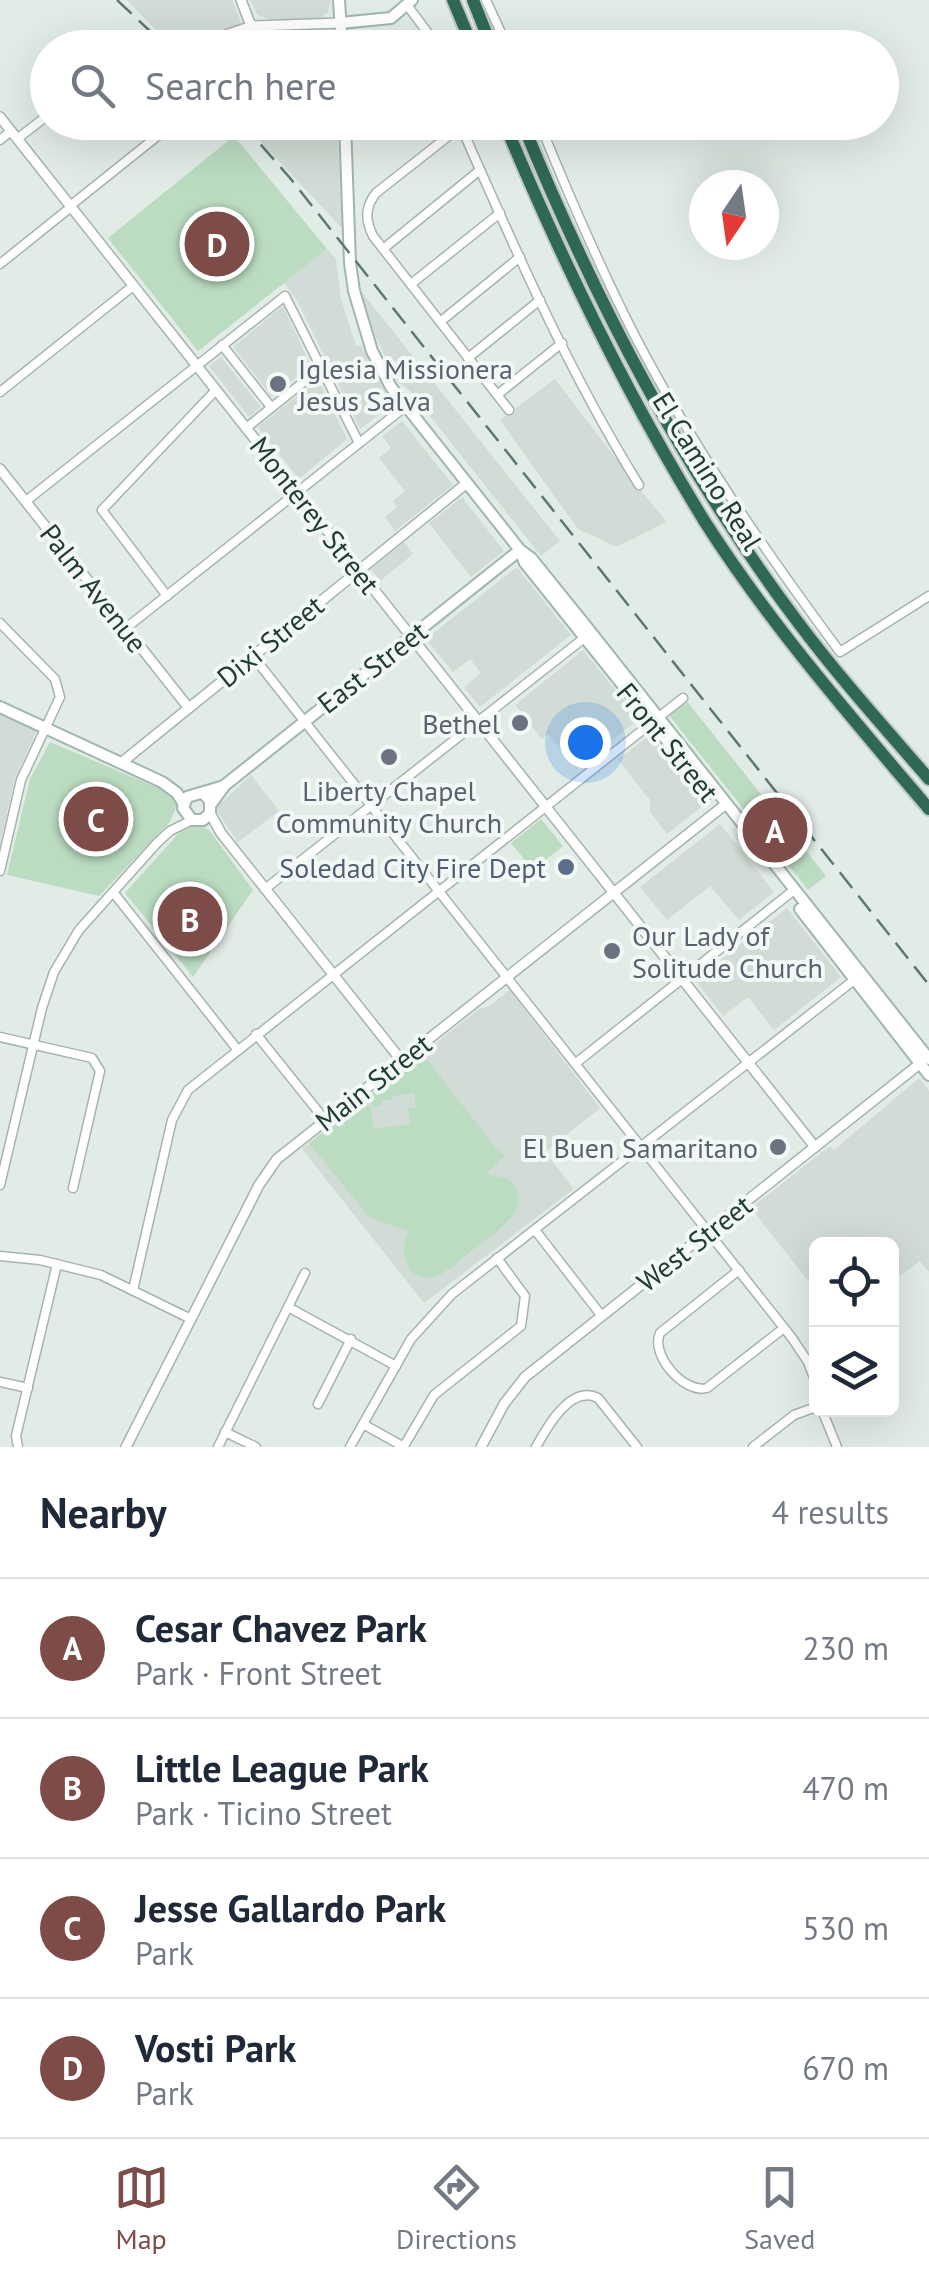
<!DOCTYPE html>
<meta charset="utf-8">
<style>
:root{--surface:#fff;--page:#f6f6f7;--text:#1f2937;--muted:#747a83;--line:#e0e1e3;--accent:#7d4b48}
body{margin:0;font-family:"PT Sans",sans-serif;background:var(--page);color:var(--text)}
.controls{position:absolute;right:30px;bottom:30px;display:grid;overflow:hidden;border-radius:15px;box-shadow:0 10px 40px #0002}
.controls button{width:90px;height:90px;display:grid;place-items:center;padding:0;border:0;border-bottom:2px solid var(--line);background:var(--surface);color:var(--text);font:50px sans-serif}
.compass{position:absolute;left:689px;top:170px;width:90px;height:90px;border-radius:50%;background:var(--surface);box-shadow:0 10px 40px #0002;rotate:193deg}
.you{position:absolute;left:585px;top:742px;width:35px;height:35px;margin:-25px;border:8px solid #fff;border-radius:50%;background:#1a73e8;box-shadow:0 0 0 15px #1a73e833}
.badge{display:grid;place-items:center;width:65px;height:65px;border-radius:50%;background:var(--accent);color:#fff;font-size:32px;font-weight:700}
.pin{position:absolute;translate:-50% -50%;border:5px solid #fff;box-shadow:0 2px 10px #0006}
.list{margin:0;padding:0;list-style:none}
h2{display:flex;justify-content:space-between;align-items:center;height:130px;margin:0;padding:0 40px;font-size:42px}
h2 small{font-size:32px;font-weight:400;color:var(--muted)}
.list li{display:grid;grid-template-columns:65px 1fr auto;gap:30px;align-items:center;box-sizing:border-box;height:140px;padding:0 40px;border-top:2px solid var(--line)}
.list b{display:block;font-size:38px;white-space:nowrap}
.list p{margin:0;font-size:32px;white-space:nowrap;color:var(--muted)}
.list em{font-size:32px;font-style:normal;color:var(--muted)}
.icon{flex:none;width:55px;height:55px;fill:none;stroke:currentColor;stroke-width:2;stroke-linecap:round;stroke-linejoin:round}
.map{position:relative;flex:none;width:929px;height:1447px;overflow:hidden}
.search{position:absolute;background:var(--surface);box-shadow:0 10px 40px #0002;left:30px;right:30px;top:30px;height:110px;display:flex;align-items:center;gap:25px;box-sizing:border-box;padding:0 35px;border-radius:55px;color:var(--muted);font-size:38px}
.sheet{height:690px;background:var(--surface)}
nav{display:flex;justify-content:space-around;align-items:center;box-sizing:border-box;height:140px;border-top:2px solid var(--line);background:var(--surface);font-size:28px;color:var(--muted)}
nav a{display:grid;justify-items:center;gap:5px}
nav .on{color:var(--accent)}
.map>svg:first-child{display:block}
.built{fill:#d0dcd5}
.green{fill:#bbdcc1}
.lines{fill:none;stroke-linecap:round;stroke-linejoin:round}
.minor-casing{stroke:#a5b4ad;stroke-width:11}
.tertiary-casing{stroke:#a5b4ad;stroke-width:12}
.secondary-casing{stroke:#a0b7ad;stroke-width:14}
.motorway-casing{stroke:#c1c8c6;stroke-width:16}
.minor{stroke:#fff;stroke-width:8}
.tertiary{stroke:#fff;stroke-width:9}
.secondary{stroke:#fff;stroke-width:10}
.motorway{stroke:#2f6857;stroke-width:12}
.rail{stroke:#5d786e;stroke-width:2.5;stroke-dasharray:20 10;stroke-linecap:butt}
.worship-dot{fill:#6b7280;stroke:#f2f8f5;stroke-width:4}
.service-dot{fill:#5c6f8a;stroke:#f2f8f5;stroke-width:4}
.labels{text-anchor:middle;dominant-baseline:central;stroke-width:8;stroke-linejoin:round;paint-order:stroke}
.worship-label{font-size:28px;fill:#5b616d;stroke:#f2f8f5;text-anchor:start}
.street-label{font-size:28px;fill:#223c33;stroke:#f2f8f5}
.service-label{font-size:28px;fill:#4e5e75;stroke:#f2f8f5;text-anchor:end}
</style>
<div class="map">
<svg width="929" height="1447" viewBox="0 0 929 1447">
<rect width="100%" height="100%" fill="#e2ece6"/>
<g class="built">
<path d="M127,0H232L249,42L263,36L315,31L330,47H172Z"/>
<path d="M250,0H331L328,12L320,18L271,20L258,15Z"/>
<path d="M243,123H337L343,229Z"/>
<path d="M327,249L336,259L341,299L356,346L361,345L392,405L360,429L297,300L284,283Z"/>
<path d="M361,291L560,541L541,556L411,392L398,382L375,336Z"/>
<path d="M283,306L311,366L272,397L233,347Z"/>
<path d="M221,357L261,407L249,417L209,366Z"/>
<path d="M318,379L347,439L299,479L258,427Z"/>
<path d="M555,379L637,486L667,522L617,547L578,529L500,420Z"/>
<path d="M402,421L453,485L395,531L385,517L397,507L393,501L405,491L379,458L391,448L382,436Z"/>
<path d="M462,497L504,551L471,577L429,523Z"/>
<path d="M404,542L413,554L380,581L371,569Z"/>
<path d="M517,567L571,635L480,707L464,687L481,673L470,659L453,672L426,639Z"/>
<path d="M583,650L639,719L576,769L548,734L542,739L515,705Z"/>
<path d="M0,715L34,729L36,732L15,779L0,843Z"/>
<path d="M651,734L705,804L667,834L650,812V800L618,760Z"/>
<path d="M251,775L279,811L238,842L218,813L217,807Z"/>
<path d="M720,824L774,892L739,920L710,886L667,920L640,887Z"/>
<path d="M787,908L841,977L774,1030L748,997L723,1016L695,980Z"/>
<path d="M510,990L600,1108L545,1152L574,1189L424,1303L302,1149L479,1009L489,1006Z"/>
<path d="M919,1078L929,1091V1272L920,1261L892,1282V1244H816V1291L751,1208L830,1146L834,1150Z"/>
</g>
<g class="green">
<path d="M234,136L327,249L198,351L108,238Z"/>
<path d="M686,700L826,876L808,890L668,714Z"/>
<path d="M50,742L168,792L177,805L170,822L99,896L7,875L30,779Z"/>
<path d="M541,819L563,846L533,870L511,843Z"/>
<path d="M196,824L209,830L253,890L193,977L125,893L178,834Z"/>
<path d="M414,1060L428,1061L496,1148L505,1155L486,1174L507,1178C539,1207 497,1231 475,1248C463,1257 450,1271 436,1276C407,1285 397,1251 409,1231L370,1218L309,1143L362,1101L371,1107L374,1129L410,1124L408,1108L416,1107L414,1093L393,1096V1099L382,1101V1105L373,1107L371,1094Z"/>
</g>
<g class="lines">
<g class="minor-casing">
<g id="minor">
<path d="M486,0L508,48"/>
<path d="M407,5L439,48"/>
<path d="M227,34L251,26L259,48"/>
<path d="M132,48H141"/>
<path d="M290,122L291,125"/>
<path d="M459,122C513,245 568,371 639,485"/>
<path d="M539,122C569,196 600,268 636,338C694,449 766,552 840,652L929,596"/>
<path d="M460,127L376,193C365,207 365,220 373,236L509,410"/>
<path d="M17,139L48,115"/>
<path d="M0,140L11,131"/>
<path d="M70,206L175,122"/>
<path d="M383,249L480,170"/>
<path d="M0,264L71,207"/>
<path d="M411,284L500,213"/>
<path d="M440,322L520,257"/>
<path d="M222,345L271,407"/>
<path d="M468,358L540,300"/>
<path d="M0,392L133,286"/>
<path d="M497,395L562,343"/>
<path d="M246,428L321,368"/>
<path d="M26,501L285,296L359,443"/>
<path d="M167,596L102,510L216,390"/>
<path d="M0,623L55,679L60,697L21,780L0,871"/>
<path d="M126,628L406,406"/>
<path d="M252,655L792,1338L808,1362L816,1383"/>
<path d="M265,889L588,635"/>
<path d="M113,892L237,1049"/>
<path d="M256,1034L325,1120"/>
<path d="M0,1037L92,1058L100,1071L73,1188"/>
<path d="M576,1063L794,890"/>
<path d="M0,1185L42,1008L54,972L79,930L157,843L170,831L192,820"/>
<path d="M535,1230L601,1315"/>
<path d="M0,1256L40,1260L101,1275L191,1319"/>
<path d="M739,1270L660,1333C650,1355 684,1394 707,1388L784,1328"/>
<path d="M133,1290L172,1120L188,1090L683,698"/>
<path d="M288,1307L396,1366"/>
<path d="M0,1382L28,1388"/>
<path d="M318,1404L351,1339"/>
<path d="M822,1410L837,1447"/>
<path d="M363,1424L404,1447"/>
<path d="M225,1432L256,1447"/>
<path d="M404,1446L434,1395L521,1326L525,1296L497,1258"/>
<path d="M18,1447L16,1436L57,1264"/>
<path d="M218,1447L305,1273"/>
<path d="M350,1447L411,1339L452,1294L858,977"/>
<path d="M536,1447C547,1427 571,1384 598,1398L637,1447"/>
<path d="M753,1447L794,1415L816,1407"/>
</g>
</g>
<g class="tertiary-casing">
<g id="tertiary">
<path d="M241,0L251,26L340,23"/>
<path d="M0,117L815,1147"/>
<path d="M0,469L188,707"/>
<path d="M121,763L467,483"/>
<path d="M210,813L221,833L401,1060"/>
<path d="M126,1447L259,1185L277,1159L726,804"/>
<path d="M481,1447L504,1404L525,1377L922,1062"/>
</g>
</g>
<g class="secondary-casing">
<g id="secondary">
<path d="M339,0L342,48"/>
<path d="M340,23L391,18L412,0"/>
<path d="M345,122L350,263L354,291L372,351L391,387L520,550L531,558L585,625L929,1059"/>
<path d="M520,551L525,563L709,793"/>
<path d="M0,707L162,782L177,793L183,803"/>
<path d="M204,794L210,801V813L203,820H192L183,808L187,797L224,786"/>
<path d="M211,804L225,785L520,550"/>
<path d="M800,909L929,1075"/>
</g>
</g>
<g class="motorway-casing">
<g id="motorway">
<path d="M453,0L473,48"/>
<path d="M473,0L492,48"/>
<path d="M504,122C562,261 626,394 705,522C770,624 851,717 929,809"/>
<path d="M522,122C594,299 682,468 797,621C838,676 884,727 929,779"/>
</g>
</g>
<use href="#minor" class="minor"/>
<use href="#tertiary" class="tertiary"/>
<use href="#secondary" class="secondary"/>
<use href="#motorway" class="motorway"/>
<g class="rail">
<path d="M117,0L168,48"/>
<path d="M241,122L290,178L929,985"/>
</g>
</g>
<g class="worship-dot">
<circle cx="278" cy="384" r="10"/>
<circle cx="520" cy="723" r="10"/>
<circle cx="389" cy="757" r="10"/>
<circle cx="612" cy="951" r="10"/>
<circle cx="778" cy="1147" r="10"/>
</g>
<circle class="service-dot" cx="566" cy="867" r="10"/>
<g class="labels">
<g class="worship-label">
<text x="298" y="368">Iglesia Missionera<tspan x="298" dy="32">Jesus Salva</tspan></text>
<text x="500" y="723" text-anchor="end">Bethel</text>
<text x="389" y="790" text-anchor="middle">Liberty Chapel<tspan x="389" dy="32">Community Church</tspan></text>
<text x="632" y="935">Our Lady of<tspan x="632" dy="32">Solitude Church</tspan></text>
<text x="758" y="1147" text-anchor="end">El Buen Samaritano</text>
</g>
<g class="street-label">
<text transform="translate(708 471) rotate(58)">El Camino Real</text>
<text transform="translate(315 515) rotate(52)">Monterey Street</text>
<text transform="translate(94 588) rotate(52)">Palm Avenue</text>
<text transform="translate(270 641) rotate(-39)">Dixi Street</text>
<text transform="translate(372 667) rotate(-38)">East Street</text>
<text transform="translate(668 742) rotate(51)">Front Street</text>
<text transform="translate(373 1082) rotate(-38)">Main Street</text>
<text transform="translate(694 1243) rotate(-38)">West Street</text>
</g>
<g class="service-label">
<text x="546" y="867">Soledad City Fire Dept</text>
</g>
</g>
</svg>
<div class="controls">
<button><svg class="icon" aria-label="locate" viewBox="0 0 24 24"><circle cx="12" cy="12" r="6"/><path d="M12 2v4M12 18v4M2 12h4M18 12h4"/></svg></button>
<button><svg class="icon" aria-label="layers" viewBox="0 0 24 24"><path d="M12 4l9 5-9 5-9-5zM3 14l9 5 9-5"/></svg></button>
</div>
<svg class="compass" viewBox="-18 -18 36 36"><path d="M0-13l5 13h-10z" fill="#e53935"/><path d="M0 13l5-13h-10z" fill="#747a83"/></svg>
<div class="you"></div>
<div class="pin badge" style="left:775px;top:830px">A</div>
<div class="pin badge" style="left:190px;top:919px">B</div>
<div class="pin badge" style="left:96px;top:819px">C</div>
<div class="pin badge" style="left:217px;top:244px">D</div>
<div class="search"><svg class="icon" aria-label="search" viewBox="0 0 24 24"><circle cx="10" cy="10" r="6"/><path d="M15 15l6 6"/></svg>Search here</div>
</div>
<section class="sheet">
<h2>Nearby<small>4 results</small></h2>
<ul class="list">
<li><span class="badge">A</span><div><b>Cesar Chavez Park</b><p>Park · Front Street</p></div><em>230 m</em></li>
<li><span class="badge">B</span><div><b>Little League Park</b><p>Park · Ticino Street</p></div><em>470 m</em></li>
<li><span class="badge">C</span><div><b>Jesse Gallardo Park</b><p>Park</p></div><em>530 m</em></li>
<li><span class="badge">D</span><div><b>Vosti Park</b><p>Park</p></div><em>670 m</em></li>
</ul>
</section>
<nav>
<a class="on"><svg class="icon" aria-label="map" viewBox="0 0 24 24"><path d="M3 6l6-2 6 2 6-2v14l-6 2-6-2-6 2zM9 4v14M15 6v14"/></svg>Map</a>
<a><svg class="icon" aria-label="directions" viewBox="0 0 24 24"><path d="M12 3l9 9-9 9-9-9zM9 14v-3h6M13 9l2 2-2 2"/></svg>Directions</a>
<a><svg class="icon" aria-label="saved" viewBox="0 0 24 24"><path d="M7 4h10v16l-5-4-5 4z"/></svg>Saved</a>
</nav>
